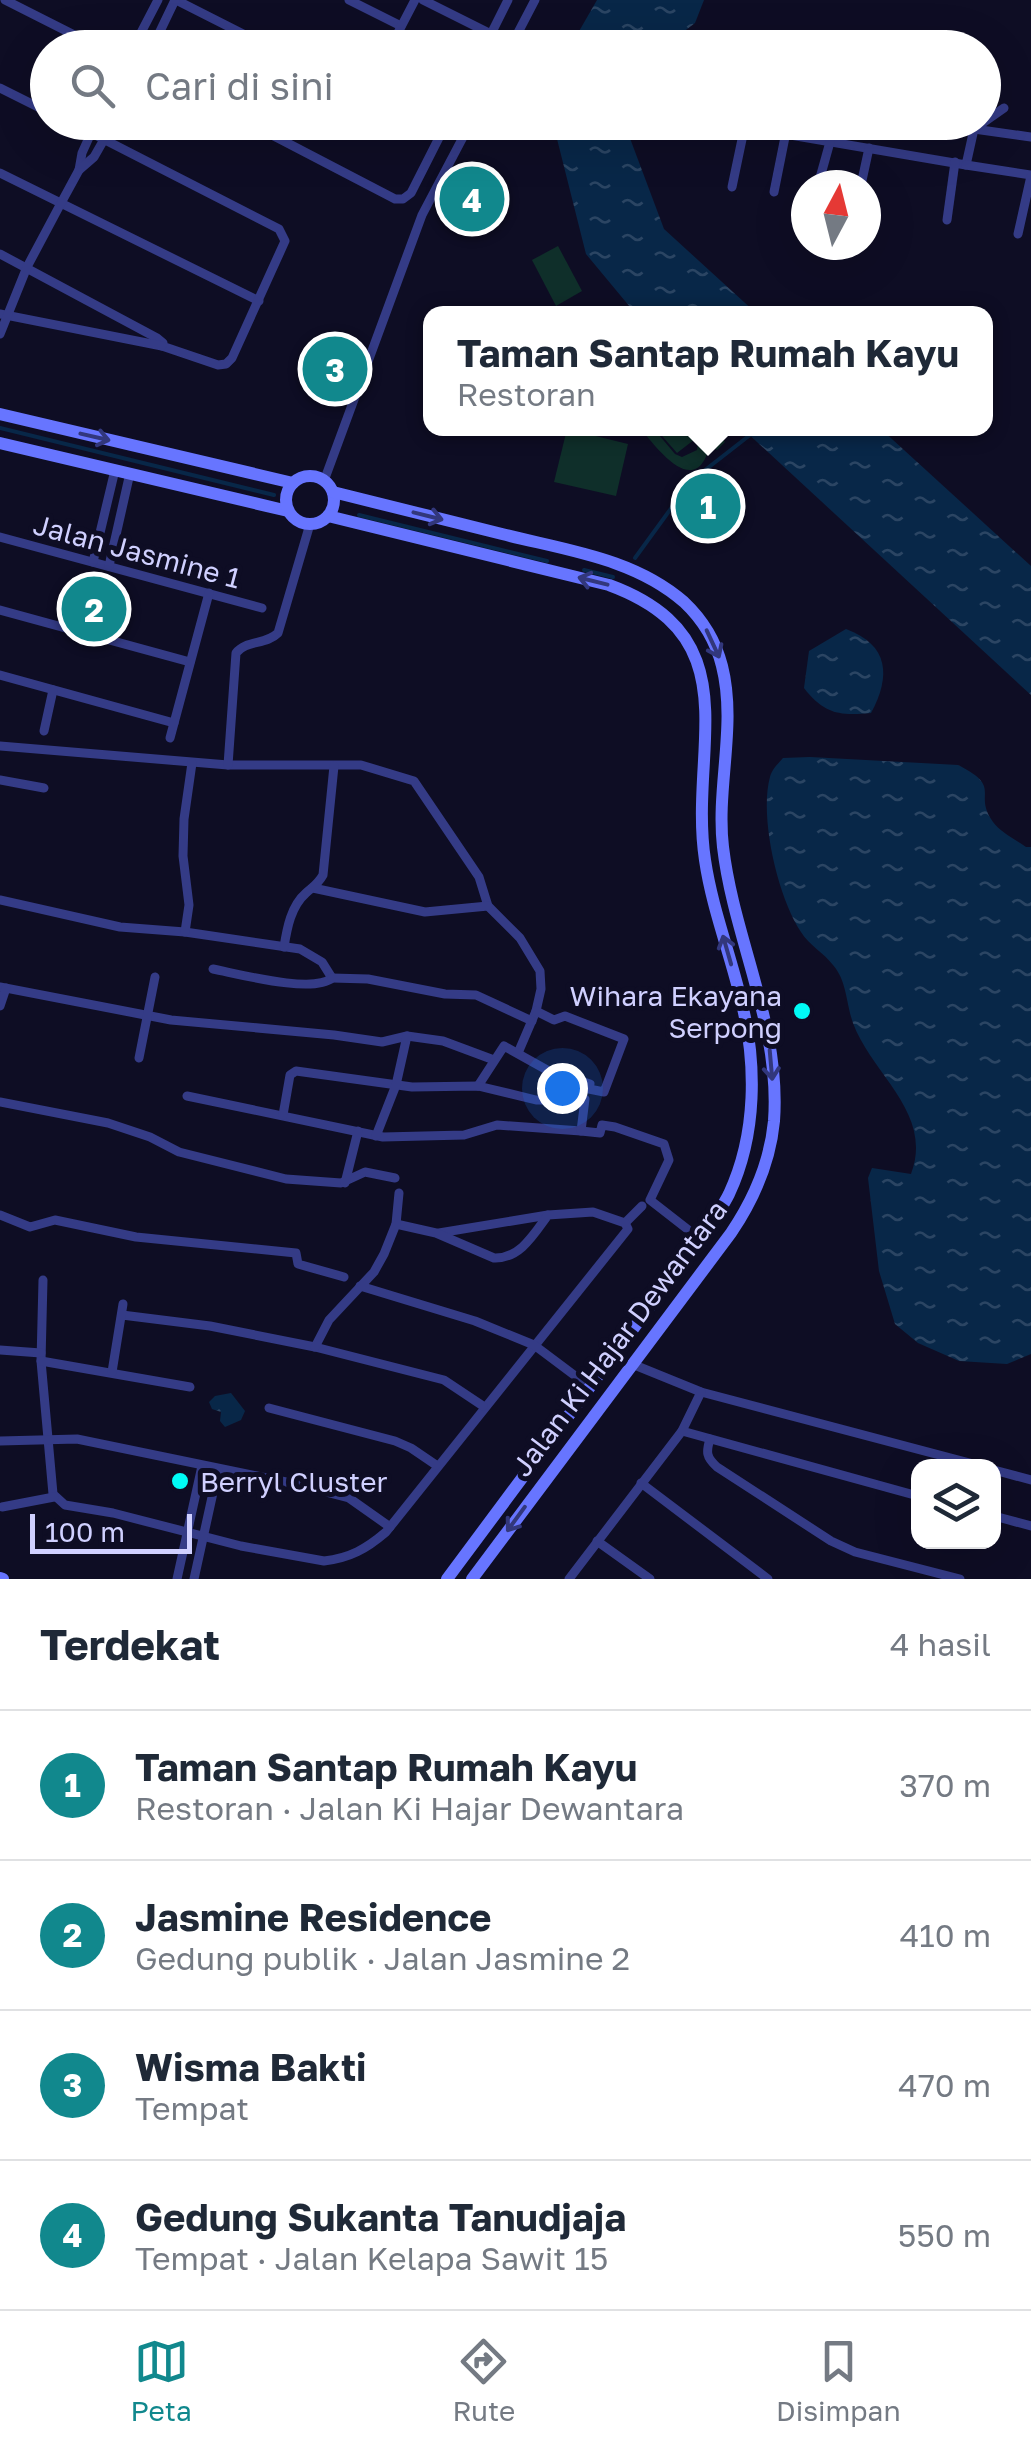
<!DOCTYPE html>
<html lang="id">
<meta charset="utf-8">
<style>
:root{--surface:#fff;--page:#f6f6f7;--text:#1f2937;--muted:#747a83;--line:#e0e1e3;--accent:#11888d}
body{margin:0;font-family:"Golos Text",sans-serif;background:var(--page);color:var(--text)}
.controls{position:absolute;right:30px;bottom:30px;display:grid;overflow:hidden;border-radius:20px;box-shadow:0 10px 40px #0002}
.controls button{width:90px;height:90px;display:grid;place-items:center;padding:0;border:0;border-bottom:2px solid var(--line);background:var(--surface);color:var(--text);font:50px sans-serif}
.compass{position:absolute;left:791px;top:170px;width:90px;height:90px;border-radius:50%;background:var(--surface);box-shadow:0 10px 40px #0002;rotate:7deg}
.scale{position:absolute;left:30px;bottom:25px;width:162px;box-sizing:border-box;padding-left:10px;border:5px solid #d0d0ff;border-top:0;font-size:28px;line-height:35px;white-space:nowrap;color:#d0d0ff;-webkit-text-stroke:8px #0e0d24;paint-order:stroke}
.you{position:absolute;left:562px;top:1088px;width:35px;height:35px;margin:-25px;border:8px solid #fff;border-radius:50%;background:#1a73e8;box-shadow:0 0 0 15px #1a73e833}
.badge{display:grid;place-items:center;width:65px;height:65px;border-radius:50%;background:var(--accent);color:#fff;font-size:32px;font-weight:700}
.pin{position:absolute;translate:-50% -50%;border:5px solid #fff;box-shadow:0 2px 10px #0006}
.popup{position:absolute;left:423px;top:306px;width:570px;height:130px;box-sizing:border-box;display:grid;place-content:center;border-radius:20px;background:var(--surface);filter:drop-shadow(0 2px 8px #0005);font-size:32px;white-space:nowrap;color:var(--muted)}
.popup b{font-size:38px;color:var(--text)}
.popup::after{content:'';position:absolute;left:50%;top:100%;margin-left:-20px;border:20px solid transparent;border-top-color:var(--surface)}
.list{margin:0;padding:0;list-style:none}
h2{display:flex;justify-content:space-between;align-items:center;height:130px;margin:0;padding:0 40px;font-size:42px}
h2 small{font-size:32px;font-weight:400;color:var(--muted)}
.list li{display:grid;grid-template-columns:65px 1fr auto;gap:30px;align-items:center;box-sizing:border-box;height:150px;padding:0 40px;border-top:2px solid var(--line)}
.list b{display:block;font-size:38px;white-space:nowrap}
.list p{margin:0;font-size:32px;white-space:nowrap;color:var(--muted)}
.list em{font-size:32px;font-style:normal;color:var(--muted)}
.icon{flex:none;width:55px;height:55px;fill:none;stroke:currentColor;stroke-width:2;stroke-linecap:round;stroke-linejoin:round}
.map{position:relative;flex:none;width:1031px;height:1579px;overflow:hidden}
.search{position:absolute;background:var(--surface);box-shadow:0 10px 40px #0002;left:30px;right:30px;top:30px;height:110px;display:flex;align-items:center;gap:25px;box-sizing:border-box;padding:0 35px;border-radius:55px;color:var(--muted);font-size:38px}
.sheet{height:730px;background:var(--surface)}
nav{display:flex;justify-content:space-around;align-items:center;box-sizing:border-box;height:140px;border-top:2px solid var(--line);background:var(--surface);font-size:28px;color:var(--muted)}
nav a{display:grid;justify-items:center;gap:5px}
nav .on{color:var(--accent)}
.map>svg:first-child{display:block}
.pitch{fill:#0f2f2a}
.water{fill:url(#water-ripples)}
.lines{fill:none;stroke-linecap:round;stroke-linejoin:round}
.stream{stroke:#082748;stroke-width:4}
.street{stroke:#343b86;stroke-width:9}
.secondary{stroke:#6775ff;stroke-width:12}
.oneway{stroke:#32377c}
.poi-dot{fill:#00fbf6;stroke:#0e0d24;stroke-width:4}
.labels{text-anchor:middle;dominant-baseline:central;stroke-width:10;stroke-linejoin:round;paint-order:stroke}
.street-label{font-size:28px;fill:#d0d0ff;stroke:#0e0d24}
.poi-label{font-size:28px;fill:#d0d0ff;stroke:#0e0d24;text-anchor:end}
</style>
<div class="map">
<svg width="1031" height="1579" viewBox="0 0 1031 1579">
<defs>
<pattern id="water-ripples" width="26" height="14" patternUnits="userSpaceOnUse" patternTransform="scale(2.5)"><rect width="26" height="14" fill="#082748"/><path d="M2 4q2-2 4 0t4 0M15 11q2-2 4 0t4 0" fill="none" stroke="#2b4563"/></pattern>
</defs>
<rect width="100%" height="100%" fill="#0e0d24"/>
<g class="pitch">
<path d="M558,246L582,291L556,306L532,260Z"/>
<path d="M567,429L628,444L616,496L554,482Z"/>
<path d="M641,429H654L675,454L682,457L697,450L699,436L677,453L656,429H692L698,435L694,429H713L725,442L717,450L710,444C697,501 658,450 641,429Z"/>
</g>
<g class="water">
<path d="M597,0H704L695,23L664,47H570Z"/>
<path d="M553,123H630L628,133L664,229L756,313H635L586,254Z"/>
<path d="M743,429H881L1031,566V695Z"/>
<path d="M89,584L124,590L120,607L89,600L91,593L82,591Z"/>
<path d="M846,629C889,645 891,676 871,713C840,716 824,714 804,688L809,651Z"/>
<path d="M810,757L958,765C1004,788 972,793 993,822C1000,832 1016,840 1026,847H1031V1354L1007,1364L959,1361L918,1343L895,1324L879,1271L868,1178L872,1168L911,1174C934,1113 872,1075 853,1023C846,1003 847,981 833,965C824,953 809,945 801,932C778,898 759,817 770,777C772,769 778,764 783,758Z"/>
<path d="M231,1393L245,1411L241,1420L225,1427L220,1421L221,1412L212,1409L209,1402L215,1396Z"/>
</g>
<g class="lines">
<g class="stream">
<path d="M0,428L274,495"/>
<path d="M359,515L547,561"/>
<path d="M635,558L691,481L750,435"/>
<path d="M584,570L613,577"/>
</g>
<g class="street">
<path d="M5,0L100,48"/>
<path d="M176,0L271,48"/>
<path d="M349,0L401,26"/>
<path d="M423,0L491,34"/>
<path d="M133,48L158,0"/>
<path d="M152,48L175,0"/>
<path d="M390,48L415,0"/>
<path d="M484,48L508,0"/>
<path d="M510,48L535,0"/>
<path d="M0,88L48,112"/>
<path d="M247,122L395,199H403L411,193L447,122"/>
<path d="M714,122L966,165L974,129L1004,108"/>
<path d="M974,129L1031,137"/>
<path d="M966,165L1031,175"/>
<path d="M79,170L82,153L96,122"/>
<path d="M0,173L259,301"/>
<path d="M818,185L830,142"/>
<path d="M861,185L869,148"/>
<path d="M732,187L745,125"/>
<path d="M774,192L788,122"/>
<path d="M947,220L955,162"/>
<path d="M1018,234L1031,176"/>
<path d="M0,254L157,338L163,343L162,346L218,365L226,364L232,358L285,241L279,229L70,122"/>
<path d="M0,314L162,346"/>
<path d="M0,334L27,267L60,205L79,170L94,157L114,122"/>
<path d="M324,481L422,215L471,122"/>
<path d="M0,537L262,608"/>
<path d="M93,562L115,470"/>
<path d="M109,566L130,473"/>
<path d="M0,610L190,662"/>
<path d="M0,675L174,723"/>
<path d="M44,731L53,690"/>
<path d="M170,738L209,593"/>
<path d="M0,746L228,765H361L414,781L479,877L488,906L520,938L540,971L541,989L536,1011L518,1053"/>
<path d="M228,765L236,653C246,640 266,645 278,633L310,524"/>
<path d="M0,780L44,788"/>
<path d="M313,888L425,912L488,906"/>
<path d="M0,900L120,927L185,932L300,949L322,962L332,978"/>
<path d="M185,932L189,905L183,856L184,819L192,763"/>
<path d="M284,947C287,928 291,906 306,893C314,886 318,884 323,875L334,766"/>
<path d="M213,969C239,974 313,994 332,978"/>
<path d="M332,978L368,979L445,994L476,995L532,1021"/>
<path d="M0,987L171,1020L334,1035L382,1042L407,1036L443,1041L494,1060"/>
<path d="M0,1006L6,988"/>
<path d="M139,1058L155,977"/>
<path d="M478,1086L504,1046L547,1070L590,1084L589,1089L604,1092L624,1039L565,1016L554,1020L536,1011"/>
<path d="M187,1096L383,1137L464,1135L497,1125L581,1131"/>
<path d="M0,1102L108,1123L150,1137L179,1152L286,1179L341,1183L365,1172L395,1178"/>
<path d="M283,1115L290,1075L296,1071L412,1087L478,1086L536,1100H543L547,1095L585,1099L581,1131L600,1133L602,1125L615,1127L664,1144L669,1160L650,1200L700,1239"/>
<path d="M376,1136L396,1085L407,1036"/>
<path d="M345,1183L358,1131"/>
<path d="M0,1215L30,1227L55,1220L136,1237L296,1253L298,1264L344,1277"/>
<path d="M625,1223L642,1206"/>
<path d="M439,1233L548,1215"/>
<path d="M43,1280L41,1361L53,1494L65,1505L113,1513L241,1546L324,1561C350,1558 366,1549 386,1532L628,1229L625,1223L593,1212L548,1215C534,1234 520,1259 494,1258L436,1233L396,1224"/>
<path d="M360,1286L475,1321L534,1345L590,1387"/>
<path d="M122,1315L210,1326L315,1347L444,1380L483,1406"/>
<path d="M315,1347L329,1320L374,1272L384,1254L396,1224L399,1193"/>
<path d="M0,1350L41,1353"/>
<path d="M41,1361L190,1387"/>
<path d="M632,1364L701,1392L981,1466"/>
<path d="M112,1372L123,1304"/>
<path d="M269,1408L395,1441L411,1448L436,1465"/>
<path d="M682,1431L918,1496"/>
<path d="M710,1439C706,1452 706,1457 717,1467L831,1541L855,1552L960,1579"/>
<path d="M0,1441L77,1439L291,1483L349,1498L390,1527"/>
<path d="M994,1470L1031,1480"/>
<path d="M641,1483L768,1579"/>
<path d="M2,1507L54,1497"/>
<path d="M994,1516L1031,1526"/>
<path d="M597,1541L650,1579"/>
<path d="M177,1579L202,1466"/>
<path d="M194,1579L218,1470"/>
<path d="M569,1579L682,1431L701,1392"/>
</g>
<g class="secondary">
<path d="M0,414L293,483"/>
<path d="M0,443L288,511"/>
<circle cx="310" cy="500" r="24"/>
<path d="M333,492C389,506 446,520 502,534C565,550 634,558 684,602C702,619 716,642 722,666C737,725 716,787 723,847C734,940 781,1025 774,1121C770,1163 754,1199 731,1233L472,1579"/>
<path d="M328,516L609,585C753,638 688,748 705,860C712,908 730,953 741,1000C757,1063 757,1134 729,1194C721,1210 710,1225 700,1239L447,1579"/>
<path d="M0,1578L3,1579"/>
</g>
</g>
<defs><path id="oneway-shaft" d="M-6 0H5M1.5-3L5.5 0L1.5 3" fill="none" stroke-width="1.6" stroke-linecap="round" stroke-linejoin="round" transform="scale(2.5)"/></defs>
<g class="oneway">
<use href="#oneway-shaft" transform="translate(95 437) rotate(13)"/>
<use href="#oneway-shaft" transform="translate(428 516) rotate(14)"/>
<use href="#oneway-shaft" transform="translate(593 581) rotate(-166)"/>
<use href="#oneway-shaft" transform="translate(713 644) rotate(65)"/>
<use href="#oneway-shaft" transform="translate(727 950) rotate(-106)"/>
<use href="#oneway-shaft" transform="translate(771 1065) rotate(85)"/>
<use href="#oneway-shaft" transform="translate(516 1519) rotate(126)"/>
</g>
<g class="poi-dot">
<circle cx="802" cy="1011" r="10"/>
<circle cx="180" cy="1481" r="10"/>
</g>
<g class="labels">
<g class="street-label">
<text transform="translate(137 551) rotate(15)">Jalan Jasmine 1</text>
<text transform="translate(619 1338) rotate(-53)">Jalan Ki Hajar Dewantara</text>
</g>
<g class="poi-label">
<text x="782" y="995">Wihara Ekayana<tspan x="782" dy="32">Serpong</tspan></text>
<text x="200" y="1481" text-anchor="start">Berryl Cluster</text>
</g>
</g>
</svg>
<div class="controls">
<button><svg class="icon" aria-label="layers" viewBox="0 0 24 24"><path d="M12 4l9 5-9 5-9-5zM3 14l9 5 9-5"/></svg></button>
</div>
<svg class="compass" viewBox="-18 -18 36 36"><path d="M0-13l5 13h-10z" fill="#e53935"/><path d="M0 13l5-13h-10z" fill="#747a83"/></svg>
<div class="scale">100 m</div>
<div class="you"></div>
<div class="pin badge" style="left:708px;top:506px">1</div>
<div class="popup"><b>Taman Santap Rumah Kayu</b>Restoran</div>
<div class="pin badge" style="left:94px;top:609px">2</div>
<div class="pin badge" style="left:335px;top:369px">3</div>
<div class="pin badge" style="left:472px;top:199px">4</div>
<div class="search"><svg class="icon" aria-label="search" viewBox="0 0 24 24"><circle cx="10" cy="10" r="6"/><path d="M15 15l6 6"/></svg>Cari di sini</div>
</div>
<section class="sheet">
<h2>Terdekat<small>4 hasil</small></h2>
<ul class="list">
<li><span class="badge">1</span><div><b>Taman Santap Rumah Kayu</b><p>Restoran · Jalan Ki Hajar Dewantara</p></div><em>370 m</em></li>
<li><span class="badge">2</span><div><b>Jasmine Residence</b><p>Gedung publik · Jalan Jasmine 2</p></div><em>410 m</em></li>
<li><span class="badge">3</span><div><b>Wisma Bakti</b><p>Tempat</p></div><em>470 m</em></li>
<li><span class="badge">4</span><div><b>Gedung Sukanta Tanudjaja</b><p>Tempat · Jalan Kelapa Sawit 15</p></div><em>550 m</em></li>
</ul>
</section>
<nav>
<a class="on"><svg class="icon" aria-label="map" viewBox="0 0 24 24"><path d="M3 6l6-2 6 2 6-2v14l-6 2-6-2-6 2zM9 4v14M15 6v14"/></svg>Peta</a>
<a><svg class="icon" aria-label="directions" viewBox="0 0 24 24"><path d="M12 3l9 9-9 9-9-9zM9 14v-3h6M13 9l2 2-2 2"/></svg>Rute</a>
<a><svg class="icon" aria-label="saved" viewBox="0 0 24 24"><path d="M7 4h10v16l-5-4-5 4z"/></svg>Disimpan</a>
</nav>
